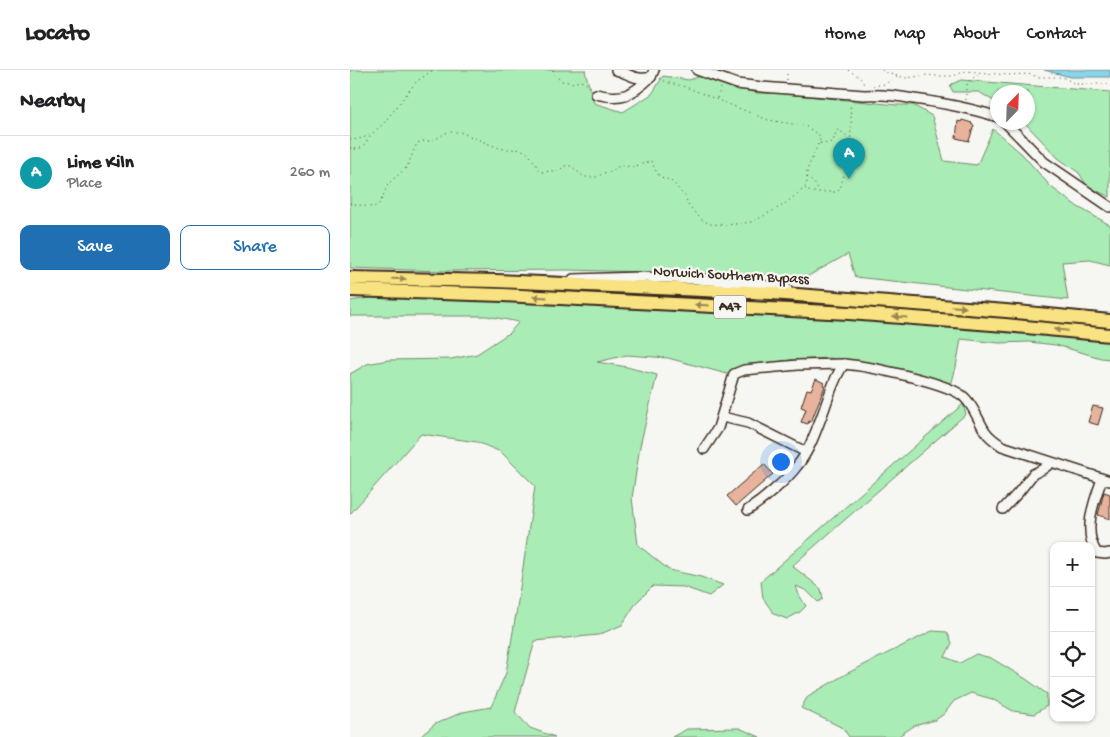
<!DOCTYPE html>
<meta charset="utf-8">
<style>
:root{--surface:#fff;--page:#f6f6f6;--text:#202124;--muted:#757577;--line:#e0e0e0;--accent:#1f6fb2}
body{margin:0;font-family:"Gochi Hand",sans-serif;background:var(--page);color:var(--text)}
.controls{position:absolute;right:15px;bottom:15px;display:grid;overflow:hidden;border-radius:10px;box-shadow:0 1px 4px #0004}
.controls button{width:45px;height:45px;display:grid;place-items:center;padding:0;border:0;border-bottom:1px solid var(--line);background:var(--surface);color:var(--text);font:25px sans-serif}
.compass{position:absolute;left:640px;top:15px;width:45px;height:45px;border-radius:50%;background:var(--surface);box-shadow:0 1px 4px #0004;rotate:23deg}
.you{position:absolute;left:430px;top:391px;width:18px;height:18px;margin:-12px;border:4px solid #fff;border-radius:50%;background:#1a73e8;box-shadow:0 0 0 8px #1a73e833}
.badge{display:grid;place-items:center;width:32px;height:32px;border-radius:50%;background:var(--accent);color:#fff;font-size:16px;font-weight:700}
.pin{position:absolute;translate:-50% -41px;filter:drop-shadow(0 1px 2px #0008)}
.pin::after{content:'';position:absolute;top:26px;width:18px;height:15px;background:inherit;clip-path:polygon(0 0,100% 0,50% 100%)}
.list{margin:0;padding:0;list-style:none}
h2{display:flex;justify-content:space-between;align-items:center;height:65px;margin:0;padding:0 20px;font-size:21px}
h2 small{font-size:16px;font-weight:400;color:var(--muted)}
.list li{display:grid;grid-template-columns:32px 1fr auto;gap:15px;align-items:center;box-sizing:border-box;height:75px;padding:0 20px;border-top:1px solid var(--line)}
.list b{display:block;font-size:19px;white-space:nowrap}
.list p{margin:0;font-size:16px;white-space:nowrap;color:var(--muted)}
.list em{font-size:16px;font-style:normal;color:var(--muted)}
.actions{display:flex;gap:10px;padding:15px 20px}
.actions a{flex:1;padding:11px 0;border:1px solid var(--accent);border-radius:10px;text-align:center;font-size:18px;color:var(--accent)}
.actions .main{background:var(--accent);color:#fff}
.icon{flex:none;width:28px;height:28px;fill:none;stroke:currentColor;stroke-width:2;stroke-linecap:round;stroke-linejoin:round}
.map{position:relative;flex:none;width:760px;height:667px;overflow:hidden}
header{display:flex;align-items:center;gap:30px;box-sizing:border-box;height:70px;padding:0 25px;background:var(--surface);border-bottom:1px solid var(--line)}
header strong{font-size:24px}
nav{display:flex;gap:28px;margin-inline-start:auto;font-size:18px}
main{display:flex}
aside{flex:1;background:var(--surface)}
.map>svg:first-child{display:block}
.green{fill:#aaecb5;stroke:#728b6a}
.water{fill:#8ad5ea;stroke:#6a9198}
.building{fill:#e8b39c;stroke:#3b2a1e}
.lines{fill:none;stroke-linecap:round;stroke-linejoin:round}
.minor-casing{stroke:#3b2a1e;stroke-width:12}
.highway-casing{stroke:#3b2a1e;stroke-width:16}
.path{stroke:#3b2a1e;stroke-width:1;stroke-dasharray:1 4;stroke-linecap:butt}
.minor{stroke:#f6f6f2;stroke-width:9}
.highway{stroke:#f8e281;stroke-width:12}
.oneway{fill:#9a8650}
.labels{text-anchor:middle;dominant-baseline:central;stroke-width:4.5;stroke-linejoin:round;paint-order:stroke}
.shield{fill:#f6f6f2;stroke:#73675e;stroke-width:1}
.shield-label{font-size:14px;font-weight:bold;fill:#3b2a1e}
.street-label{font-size:15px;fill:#3b2a1e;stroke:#f6f6f2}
</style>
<header>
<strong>Locato</strong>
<nav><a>Home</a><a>Map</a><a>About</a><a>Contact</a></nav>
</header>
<main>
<aside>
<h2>Nearby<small></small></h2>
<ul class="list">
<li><span class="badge" style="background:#0f9aa8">A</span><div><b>Lime Kiln</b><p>Place</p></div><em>260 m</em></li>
</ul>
<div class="actions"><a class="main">Save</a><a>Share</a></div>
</aside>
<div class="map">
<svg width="760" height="667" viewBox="0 0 760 667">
<rect width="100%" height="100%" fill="#f6f6f2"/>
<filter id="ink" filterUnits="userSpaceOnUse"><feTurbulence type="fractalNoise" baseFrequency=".02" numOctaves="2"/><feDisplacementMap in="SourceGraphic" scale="10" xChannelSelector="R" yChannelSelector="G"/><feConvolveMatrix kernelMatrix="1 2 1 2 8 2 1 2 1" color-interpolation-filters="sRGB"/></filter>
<g filter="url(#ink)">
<g class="green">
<path d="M0,0H236L235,1L244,33L273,42L302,24L313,6L339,10L351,6L382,17L407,23H426L547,35H563L582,46L594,91L627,95L643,59L672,84L701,117L728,137L760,155V195L740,190L712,192L718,230L505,207L498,184L451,210L420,205L218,200L93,201L0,198Z"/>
<path d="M611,10L760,22V127L737,116L729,103L708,88L675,53L678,52V22H648L647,33L629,22H603L600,16L602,14Z"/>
<path d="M32,226L499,246L760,268V289L751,288L706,275L679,272L649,273L611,269L606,297L600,319L501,295L481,288L440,290L391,297L377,304L318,288L277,285L247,292L277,297L307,305L290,376L282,428L288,475L319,500L351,507L373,515L359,526L334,517L303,516L286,533L272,555L248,565L185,571L165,642L180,658L205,667H70L85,654L113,642L141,637L156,603L167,538L185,416L151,382L127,372L71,364L0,444V304L17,294L38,290L101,289L127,284L159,263L169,252L137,246H0V231Z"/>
<path d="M613,334L616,344L442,496L459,509L471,519L473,529L468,532L457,521L446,516L449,525L456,536L450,542L437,549L424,544L413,528L411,511Z"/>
<path d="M582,561L597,562L602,573L595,587L610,593L626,584L641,588L676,609L697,624V636L684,644L663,641L642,629L621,623L604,631L594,644L585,650L564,656L547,667H499L493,658L451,638L458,626L496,604Z"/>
<path d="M389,658L410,667H322L337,659Z"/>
</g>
<path class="water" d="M694,0H760V7H721Z"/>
<g class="building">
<path d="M612,50L622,53L621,54L624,55L619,71L606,68L608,51L611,52Z"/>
<path d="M466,309L474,313L473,315L475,316L461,352L459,351L458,354L451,352L456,339L451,337L457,319L461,320Z"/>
<path d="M743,336L753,338L748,355L738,352Z"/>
<path d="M414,394L423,404L386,436L377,426Z"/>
<path d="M754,422L760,424V449L748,445Z"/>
</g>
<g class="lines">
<g class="minor-casing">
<g id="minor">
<path d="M266,0C280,4 285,11 301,7L304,0"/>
<path d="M347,0L387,14L412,17L514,25C531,24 548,26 564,29C593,33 620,38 648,47"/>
<path d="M246,24C272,30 281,26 301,7"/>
<path d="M655,52L694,92L760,137"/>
<path d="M223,209L290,207L346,209L399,213L437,219"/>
<path d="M372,347L398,353L456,382"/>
<path d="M354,379L368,358L384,304L394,300L448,295L494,294"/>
<path d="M752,409C744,431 732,462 747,483L755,484L760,483"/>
<path d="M653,439L668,423L683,404L693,399L701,393"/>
<path d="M398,440C413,430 436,411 447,396C458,383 465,364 471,348C478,330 483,309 494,294C517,296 602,313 615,328C624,337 628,350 635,361C639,367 646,372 652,376L760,411"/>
</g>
</g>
<g class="highway-casing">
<g id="highway">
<path d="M0,208L146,211L421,223L656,241L760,251"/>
<path d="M0,220L153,225L499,243L655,255L760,265"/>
</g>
</g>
<g class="path">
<path d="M203,0L204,5L212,11L224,13L229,11L234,12L241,17"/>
<path d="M498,0C507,6 511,6 515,17"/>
<path d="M532,0L540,4L556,8L577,5L586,6H603L616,1L658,5L678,4L689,7H713L725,14H760"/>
<path d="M310,8L316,12L336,17L418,50L455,56L469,65L470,70L457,100V112L455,117"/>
<path d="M437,10V0"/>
<path d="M523,16L535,14L547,7"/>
<path d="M367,28L371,18"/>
<path d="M616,30V18L618,12L630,3"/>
<path d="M0,69L2,70L13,68L23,63L34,53L66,12L83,0"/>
<path d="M470,73C481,74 484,73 486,61L488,60L495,64L500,70"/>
<path d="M0,78C14,82 14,73 22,64"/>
<path d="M457,107L464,113L469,121"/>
<path d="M0,133L14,136L24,137L30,133L38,114L57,97L67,73L73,71H80L90,67L95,63L102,62H110L149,78C157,80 168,78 175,81C180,84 187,97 191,102C198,102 202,100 209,101L214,96H221L234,107H248L253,103L261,102L267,97L275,96L283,97L301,91L306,101L310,107C326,110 326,119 336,127L337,133L340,138L352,150L360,154L377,155L402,152L432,136L455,118L458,121L463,122H487C492,117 491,114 493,108C494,104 496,101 497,97C500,82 501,67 501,53C502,46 499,39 501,33"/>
</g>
<use href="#minor" class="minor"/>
<use href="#highway" class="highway"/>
</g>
<defs><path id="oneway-solid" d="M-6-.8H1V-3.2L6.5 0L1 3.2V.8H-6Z" transform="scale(1.25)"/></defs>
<g class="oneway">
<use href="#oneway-solid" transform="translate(49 209) rotate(1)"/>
<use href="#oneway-solid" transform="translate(190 227) rotate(-177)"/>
<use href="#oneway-solid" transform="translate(352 235) rotate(-177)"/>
<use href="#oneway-solid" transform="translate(609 237) rotate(5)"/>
<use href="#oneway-solid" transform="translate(550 247) rotate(-176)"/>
<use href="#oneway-solid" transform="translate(711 260) rotate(-174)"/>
</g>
</g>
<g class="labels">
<rect class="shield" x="364" y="225.5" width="32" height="23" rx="4"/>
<g class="shield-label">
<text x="380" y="237">A47</text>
</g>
<g class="street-label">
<text transform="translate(381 206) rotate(3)">Norwich Southern Bypass</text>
</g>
</g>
</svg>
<div class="controls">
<button>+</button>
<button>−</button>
<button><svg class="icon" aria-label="locate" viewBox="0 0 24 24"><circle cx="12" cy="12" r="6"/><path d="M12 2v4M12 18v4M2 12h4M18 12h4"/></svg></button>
<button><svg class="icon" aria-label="layers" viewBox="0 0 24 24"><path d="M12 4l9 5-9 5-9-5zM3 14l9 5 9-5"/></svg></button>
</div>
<svg class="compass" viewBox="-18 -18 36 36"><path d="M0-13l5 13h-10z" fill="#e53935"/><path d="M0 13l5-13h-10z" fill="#757577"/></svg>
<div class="you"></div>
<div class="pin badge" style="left:499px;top:109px;background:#0f9aa8">A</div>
</div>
</main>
